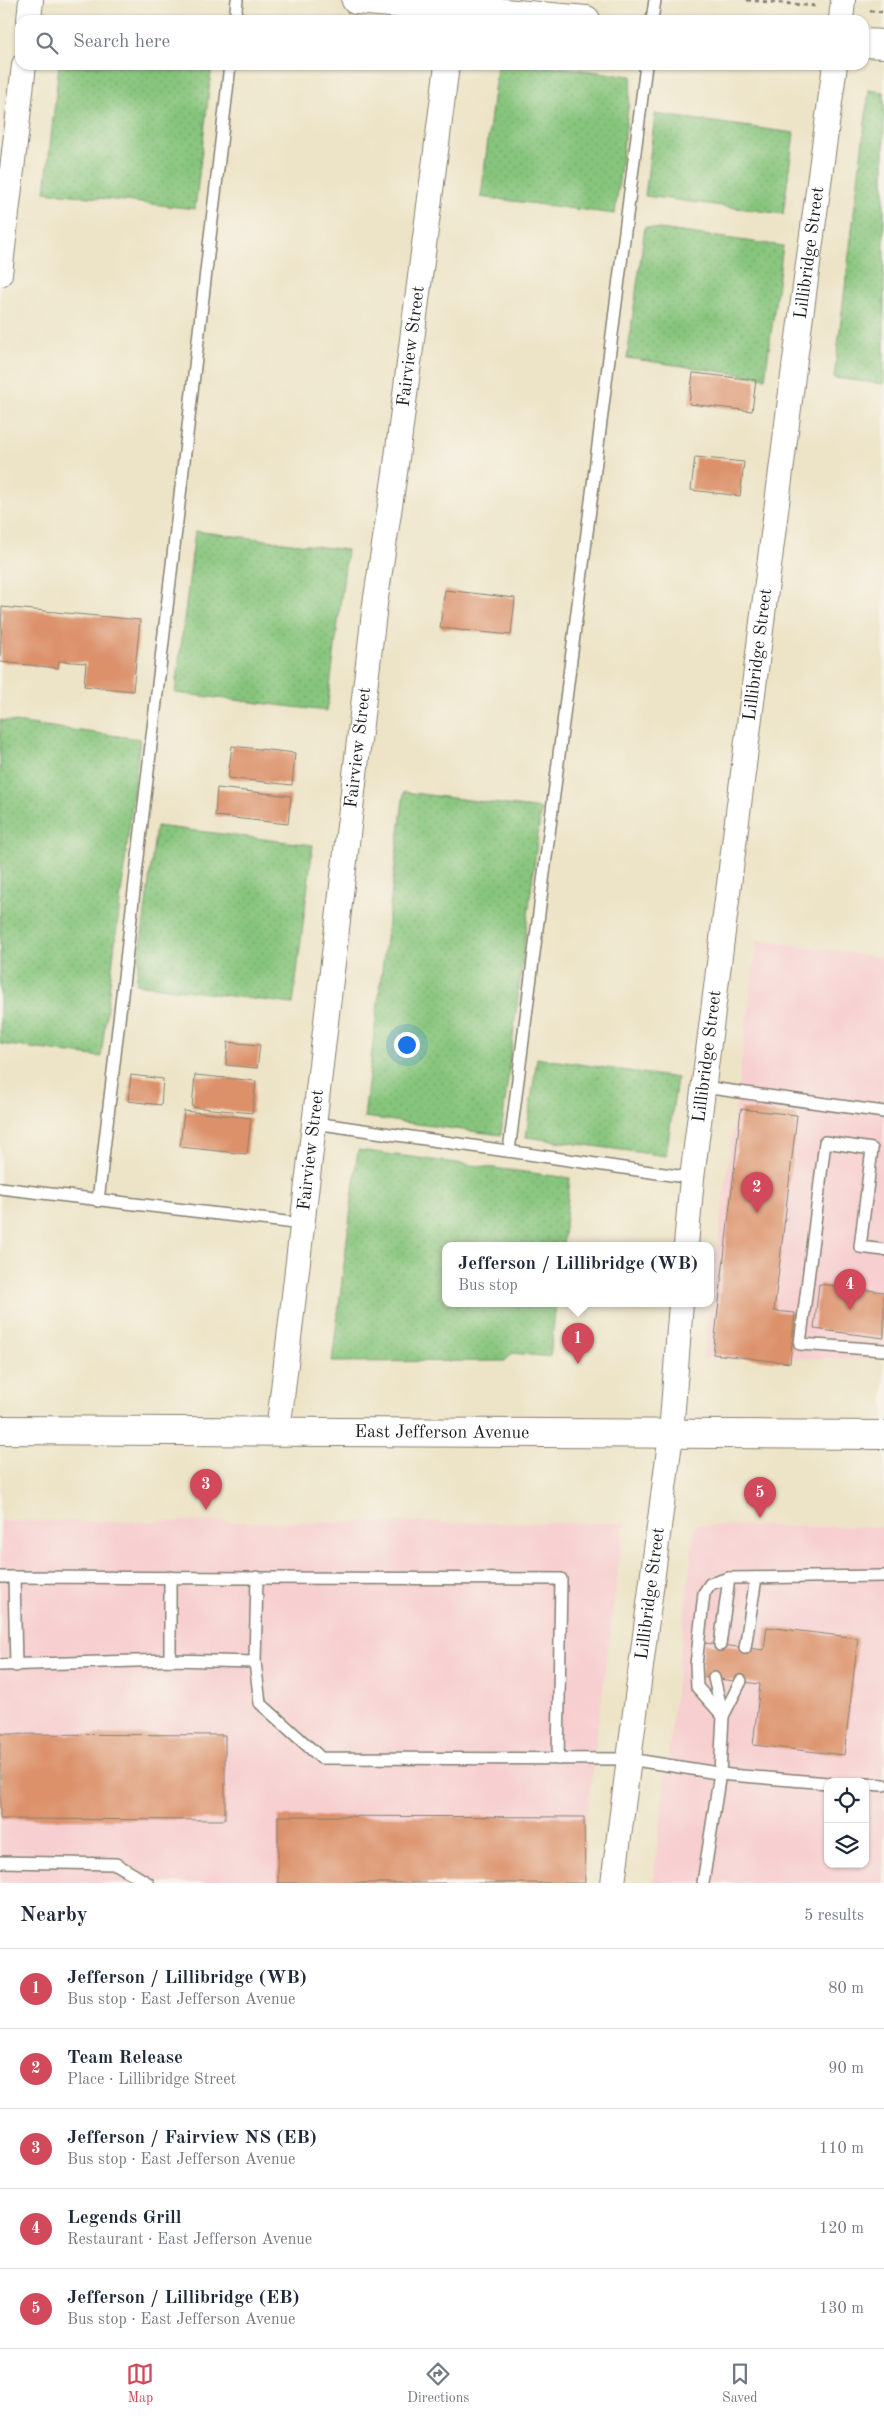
<!DOCTYPE html>
<meta charset="utf-8">
<style>
:root{--surface:#fff;--page:#f6f6f7;--text:#1f2937;--muted:#747a83;--line:#e0e1e3;--accent:#d1495b}
body{margin:0;font-family:"Old Standard TT",serif;background:var(--page);color:var(--text)}
.controls{position:absolute;right:15px;bottom:15px;display:grid;overflow:hidden;border-radius:10px;box-shadow:0 1px 4px #0004}
.controls button{width:45px;height:45px;display:grid;place-items:center;padding:0;border:0;border-bottom:1px solid var(--line);background:var(--surface);color:var(--text);font:25px sans-serif}
.you{position:absolute;left:406px;top:1044px;width:18px;height:18px;margin:-12px;border:4px solid #fff;border-radius:50%;background:#1a73e8;box-shadow:0 0 0 8px #1a73e833}
.badge{display:grid;place-items:center;width:32px;height:32px;border-radius:50%;background:var(--accent);color:#fff;font-size:16px;font-weight:700}
.pin{position:absolute;translate:-50% -41px;filter:drop-shadow(0 1px 2px #0008)}
.pin::after{content:'';position:absolute;top:26px;width:18px;height:15px;background:inherit;clip-path:polygon(0 0,100% 0,50% 100%)}
.popup{position:absolute;left:442px;top:1242px;width:272px;height:65px;box-sizing:border-box;display:grid;place-content:center;border-radius:10px;background:var(--surface);filter:drop-shadow(0 1px 4px #0005);font-size:16px;white-space:nowrap;color:var(--muted)}
.popup b{font-size:19px;color:var(--text)}
.popup::after{content:'';position:absolute;left:50%;top:100%;margin-left:-10px;border:10px solid transparent;border-top-color:var(--surface)}
.list{margin:0;padding:0;list-style:none}
h2{display:flex;justify-content:space-between;align-items:center;height:65px;margin:0;padding:0 20px;font-size:21px}
h2 small{font-size:16px;font-weight:400;color:var(--muted)}
.list li{display:grid;grid-template-columns:32px 1fr auto;gap:15px;align-items:center;box-sizing:border-box;height:80px;padding:0 20px;border-top:1px solid var(--line)}
.list b{display:block;font-size:19px;white-space:nowrap}
.list p{margin:0;font-size:16px;white-space:nowrap;color:var(--muted)}
.list em{font-size:16px;font-style:normal;color:var(--muted)}
.icon{flex:none;width:28px;height:28px;fill:none;stroke:currentColor;stroke-width:2;stroke-linecap:round;stroke-linejoin:round}
.map{position:relative;flex:none;width:884px;height:1883px;overflow:hidden}
.search{position:absolute;background:var(--surface);box-shadow:0 1px 4px #0004;left:15px;right:15px;top:15px;height:55px;display:flex;align-items:center;gap:12px;box-sizing:border-box;padding:0 18px;border-radius:15px;color:var(--muted);font-size:19px}
.sheet{height:465px;background:var(--surface)}
nav{display:flex;justify-content:space-around;align-items:center;box-sizing:border-box;height:70px;border-top:1px solid var(--line);background:var(--surface);font-size:14px;color:var(--muted)}
nav a{display:grid;justify-items:center;gap:2px}
nav .on{color:var(--accent)}
.map>svg:first-child{display:block}
.built{fill:#f7cfd0;fill-rule:evenodd}
.grass{fill:url(#grass-dots);stroke:#51704c}
.building{fill:#dc916b}
.lines{fill:none;stroke-linecap:round;stroke-linejoin:round}
.lane-casing{stroke:#848072;stroke-width:14}
.street-casing{stroke:#848072;stroke-width:26}
.secondary-casing{stroke:#848072;stroke-width:30}
.path{stroke:#848072;stroke-width:3;stroke-dasharray:4 4;stroke-linecap:butt}
.lane{stroke:#fff;stroke-width:11}
.street{stroke:#fff;stroke-width:24}
.secondary{stroke:#fff;stroke-width:28}
.labels{text-anchor:middle;dominant-baseline:central;stroke-width:4.5;stroke-linejoin:round;paint-order:stroke}
.street-label{font-size:18px;fill:#1c1c1c;stroke:#f7f3e8}
</style>
<div class="map">
<svg width="884" height="1883" viewBox="0 0 884 1883">
<defs>
<pattern id="grass-dots" width="8" height="8" patternUnits="userSpaceOnUse" patternTransform="scale(1.25)"><rect width="8" height="8" fill="#86c57c"/><path d="M2 2h.1M6 6h.1" fill="none" stroke="#73a96b" stroke-width="1.8" stroke-linecap="round"/></pattern>
</defs>
<rect width="100%" height="100%" fill="#f7f3e8"/>
<filter id="ink" filterUnits="userSpaceOnUse"><feTurbulence type="fractalNoise" baseFrequency=".02" numOctaves="2"/><feDisplacementMap in="SourceGraphic" scale="10" xChannelSelector="R" yChannelSelector="G"/><feConvolveMatrix kernelMatrix="1 2 1 2 8 2 1 2 1" color-interpolation-filters="sRGB"/></filter>
<filter id="wash" filterUnits="userSpaceOnUse"><feTurbulence type="fractalNoise" baseFrequency=".0096" numOctaves="4" result="noise"/><feDisplacementMap in="SourceGraphic" scale="20" xChannelSelector="R" yChannelSelector="G"/><feGaussianBlur stdDeviation="1.12" result="paint"/><feColorMatrix in="noise" values="0 0 0 0 0 0 0 0 0 0 0 0 0 0 0 0 0 1.4 0 .05"/><feComposite in="paint" operator="in"/></filter>
<g filter="url(#wash)">
<rect width="100%" height="100%" fill="#ede4c7"/>
<g class="built">
<path d="M757,940L884,958V1359L703,1358Z"/>
<path d="M0,1521L624,1523L578,1883H0Z"/>
<path d="M695,1525L884,1527V1883H653ZM828,1782H865V1864H828Z"/>
</g>
<g class="grass">
<path d="M59,65H212L195,209L45,192Z"/>
<path d="M497,65H540L632,76L615,214L481,197Z"/>
<path d="M869,90L884,92V384L834,378Z"/>
<path d="M655,114L794,133L783,214L645,196Z"/>
<path d="M645,227L783,246L765,378L627,358Z"/>
<path d="M195,531L347,550L327,711L175,693Z"/>
<path d="M0,720L140,739L101,1057L0,1044Z"/>
<path d="M404,792L541,809L501,1135L364,1117Z"/>
<path d="M156,826L313,845L293,1004L136,984Z"/>
<path d="M537,1058L677,1078L666,1156L526,1137Z"/>
<path d="M358,1150L570,1178L563,1245H446V1303H556L550,1357L513,1353L505,1361L332,1362Z"/>
</g>
<g id="blocks">
<g class="building">
<path d="M693,373L756,380L752,411L689,404Z"/>
<path d="M695,457L744,462L740,496L691,490Z"/>
<path d="M445,590L515,598L511,635L440,628Z"/>
<path d="M2,607L140,620L133,691L84,686L86,663L59,661L58,668L0,662Z"/>
<path d="M232,746L295,753L292,785L228,778Z"/>
<path d="M217,788L291,796L288,824L215,816Z"/>
<path d="M228,1042L260,1045L257,1068L226,1065Z"/>
<path d="M131,1075L163,1079L161,1105L128,1101Z"/>
<path d="M195,1075L256,1081L252,1113L192,1107Z"/>
<path d="M741,1109L797,1115L774,1311L795,1313L790,1363L713,1354Z"/>
<path d="M184,1111L251,1118L247,1154L180,1147Z"/>
<path d="M819,1284L884,1292V1338L814,1329Z"/>
<path d="M767,1627L858,1638L844,1755L753,1745L760,1684L701,1677L704,1643L764,1650Z"/>
<path d="M0,1734L225,1735V1820L0,1819Z"/>
<path d="M278,1816L584,1817L585,1883H278Z"/>
</g>
</g>
</g>
<g filter="url(#ink)">
<use href="#blocks" fill-opacity="0" stroke="#848072" stroke-width="1"/>
<g class="lines">
<g class="lane-casing">
<g id="lane">
<path d="M235,20L237,0"/>
<path d="M652,20L655,0"/>
<path d="M703,1087L884,1112"/>
<path d="M315,1123L692,1178"/>
<path d="M509,1151L646,65"/>
<path d="M0,1188L303,1224"/>
<path d="M98,1201L230,65"/>
<path d="M884,1250L860,1247L872,1149L825,1142L800,1344L884,1350"/>
<path d="M0,1577L561,1579L558,1759"/>
<path d="M14,1577L16,1666"/>
<path d="M170,1577V1660"/>
<path d="M720,1645L729,1578"/>
<path d="M745,1648L756,1578"/>
<path d="M255,1662L257,1577"/>
<path d="M0,1665L170,1660L255,1662L260,1703L321,1758L629,1759L730,1775L828,1783"/>
<path d="M714,1678L723,1716"/>
<path d="M723,1716L741,1681"/>
<path d="M865,1784L884,1785"/>
<path d="M0,1862L116,1864L148,1883"/>
<path d="M703,1883L720,1773L723,1716L697,1687L696,1665L704,1593L710,1584L729,1578L884,1576"/>
</g>
</g>
<g class="street-casing">
<g id="street">
<path d="M29,20L31,0"/>
<path d="M841,20L843,0"/>
<path d="M0,274L24,65"/>
<path id="s1" d="M686,1245L692,1178L795,360L835,65"/>
<path id="s2" d="M278,1432L375,604L395,473L447,65"/>
<path id="s3" d="M613,1883L671,1434L681,1303"/>
</g>
</g>
<g class="secondary-casing">
<g id="secondary">
<path d="M356,0L586,20"/>
<path d="M864,43L884,44"/>
<path id="s4" d="M0,1430L884,1435"/>
</g>
</g>
<g class="path">
<path d="M747,0L816,6"/>
<path d="M870,11L884,12"/>
</g>
<use href="#lane" class="lane"/>
<use href="#street" class="street"/>
<use href="#secondary" class="secondary"/>
</g>
</g>
<g class="labels">
<g class="street-label">
<text stroke="none"><textPath href="#s1" startOffset="1000">Lillibridge Street</textPath></text>
<text stroke="none"><textPath href="#s2" startOffset="1094">Fairview Street</textPath></text>
<text stroke="none"><textPath href="#s1" startOffset="595">Lillibridge Street</textPath></text>
<text stroke="none"><textPath href="#s2" startOffset="689">Fairview Street</textPath></text>
<text stroke="none"><textPath href="#s1" startOffset="190">Lillibridge Street</textPath></text>
<text stroke="none"><textPath href="#s2" startOffset="284">Fairview Street</textPath></text>
<text stroke="none"><textPath href="#s4" startOffset="442">East Jefferson Avenue</textPath></text>
<text stroke="none"><textPath href="#s3" startOffset="292">Lillibridge Street</textPath></text>
</g>
</g>
</svg>
<div class="controls">
<button><svg class="icon" aria-label="locate" viewBox="0 0 24 24"><circle cx="12" cy="12" r="6"/><path d="M12 2v4M12 18v4M2 12h4M18 12h4"/></svg></button>
<button><svg class="icon" aria-label="layers" viewBox="0 0 24 24"><path d="M12 4l9 5-9 5-9-5zM3 14l9 5 9-5"/></svg></button>
</div>
<div class="you"></div>
<div class="pin badge" style="left:578px;top:1364px">1</div>
<div class="popup"><b>Jefferson / Lillibridge (WB)</b>Bus stop</div>
<div class="pin badge" style="left:757px;top:1213px">2</div>
<div class="pin badge" style="left:206px;top:1510px">3</div>
<div class="pin badge" style="left:850px;top:1310px">4</div>
<div class="pin badge" style="left:760px;top:1518px">5</div>
<div class="search"><svg class="icon" aria-label="search" viewBox="0 0 24 24"><circle cx="10" cy="10" r="6"/><path d="M15 15l6 6"/></svg>Search here</div>
</div>
<section class="sheet">
<h2>Nearby<small>5 results</small></h2>
<ul class="list">
<li><span class="badge">1</span><div><b>Jefferson / Lillibridge (WB)</b><p>Bus stop · East Jefferson Avenue</p></div><em>80 m</em></li>
<li><span class="badge">2</span><div><b>Team Release</b><p>Place · Lillibridge Street</p></div><em>90 m</em></li>
<li><span class="badge">3</span><div><b>Jefferson / Fairview NS (EB)</b><p>Bus stop · East Jefferson Avenue</p></div><em>110 m</em></li>
<li><span class="badge">4</span><div><b>Legends Grill</b><p>Restaurant · East Jefferson Avenue</p></div><em>120 m</em></li>
<li><span class="badge">5</span><div><b>Jefferson / Lillibridge (EB)</b><p>Bus stop · East Jefferson Avenue</p></div><em>130 m</em></li>
</ul>
</section>
<nav>
<a class="on"><svg class="icon" aria-label="map" viewBox="0 0 24 24"><path d="M3 6l6-2 6 2 6-2v14l-6 2-6-2-6 2zM9 4v14M15 6v14"/></svg>Map</a>
<a><svg class="icon" aria-label="directions" viewBox="0 0 24 24"><path d="M12 3l9 9-9 9-9-9zM9 14v-3h6M13 9l2 2-2 2"/></svg>Directions</a>
<a><svg class="icon" aria-label="saved" viewBox="0 0 24 24"><path d="M7 4h10v16l-5-4-5 4z"/></svg>Saved</a>
</nav>
